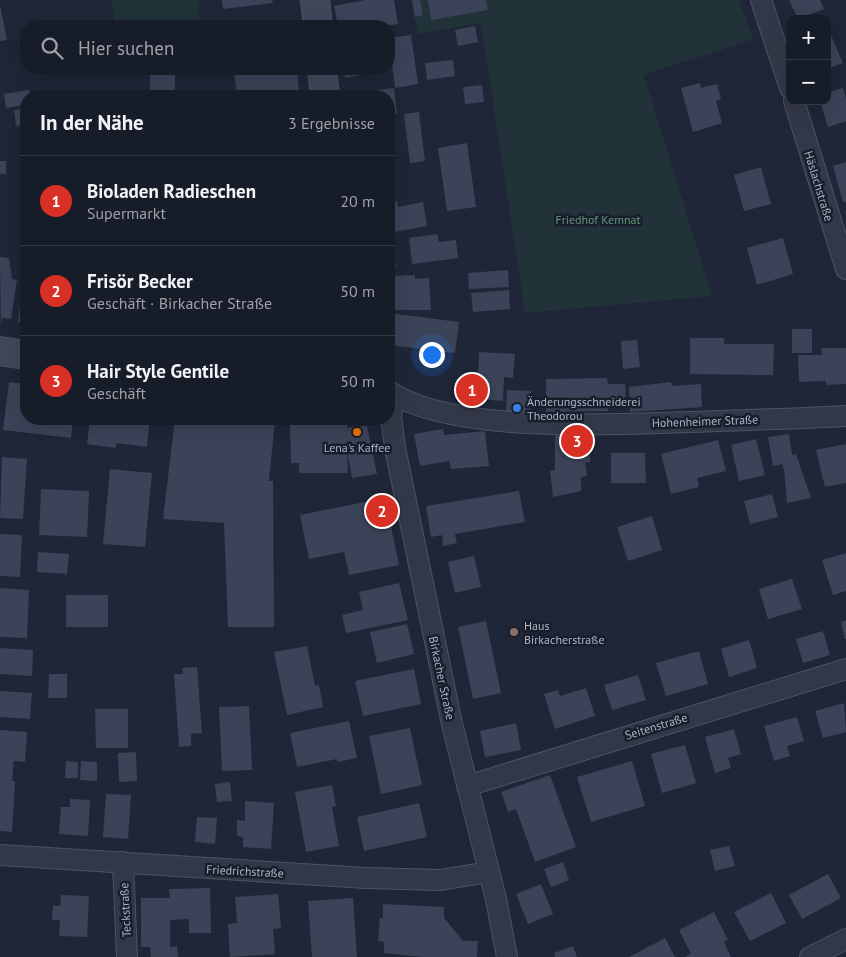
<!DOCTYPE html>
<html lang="de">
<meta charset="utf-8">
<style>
:root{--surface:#171c29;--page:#202531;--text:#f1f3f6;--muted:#9ea1a8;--line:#363a46;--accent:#d93025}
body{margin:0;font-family:"PT Sans",sans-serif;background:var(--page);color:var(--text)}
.controls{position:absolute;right:15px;top:15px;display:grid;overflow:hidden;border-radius:10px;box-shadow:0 5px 20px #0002}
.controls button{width:45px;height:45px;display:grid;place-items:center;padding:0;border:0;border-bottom:1px solid var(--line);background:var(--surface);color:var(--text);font:25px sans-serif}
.you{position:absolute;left:431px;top:354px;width:18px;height:18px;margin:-12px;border:4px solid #fff;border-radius:50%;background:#1a73e8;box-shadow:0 0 0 8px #1a73e833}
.badge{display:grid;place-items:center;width:32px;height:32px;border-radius:50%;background:var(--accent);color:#fff;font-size:16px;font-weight:700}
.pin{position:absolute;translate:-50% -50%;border:2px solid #fff;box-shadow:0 1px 5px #0006}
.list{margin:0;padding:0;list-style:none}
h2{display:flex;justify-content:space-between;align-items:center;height:65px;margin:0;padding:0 20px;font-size:21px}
h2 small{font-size:16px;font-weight:400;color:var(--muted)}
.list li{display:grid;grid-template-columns:32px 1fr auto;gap:15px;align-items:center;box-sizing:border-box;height:90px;padding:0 20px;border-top:1px solid var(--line)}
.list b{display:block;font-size:19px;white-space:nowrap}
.list p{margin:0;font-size:16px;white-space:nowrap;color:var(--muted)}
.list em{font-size:16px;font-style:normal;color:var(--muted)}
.icon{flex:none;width:28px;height:28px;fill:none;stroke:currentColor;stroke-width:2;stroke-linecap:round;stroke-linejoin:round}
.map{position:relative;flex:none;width:846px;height:957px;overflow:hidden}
.search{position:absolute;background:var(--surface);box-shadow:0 5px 20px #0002;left:20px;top:20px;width:375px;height:55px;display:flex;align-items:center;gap:12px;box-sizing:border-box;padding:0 18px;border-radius:20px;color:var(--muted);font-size:19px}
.panel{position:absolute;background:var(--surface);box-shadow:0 5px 20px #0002;left:20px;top:90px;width:375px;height:335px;border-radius:20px}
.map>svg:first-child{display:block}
.green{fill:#213238}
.building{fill:#3b4358}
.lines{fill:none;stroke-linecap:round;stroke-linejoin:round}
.minor-casing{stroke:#4d5363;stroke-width:22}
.secondary-casing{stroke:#4d5363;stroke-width:30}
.minor{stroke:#333848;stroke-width:20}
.secondary{stroke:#41475b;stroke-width:28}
.shop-dot{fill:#3f7fe0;stroke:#181e2c;stroke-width:2}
.food-dot{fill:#e8710a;stroke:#181e2c;stroke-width:2}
.education-dot{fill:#8d6e63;stroke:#181e2c;stroke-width:2}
.labels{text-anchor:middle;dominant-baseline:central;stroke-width:5;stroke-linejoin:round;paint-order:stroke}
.street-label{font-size:12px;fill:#adb2c5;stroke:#181e2c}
.park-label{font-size:12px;fill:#649577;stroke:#181e2c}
.poi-label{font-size:12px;fill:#adb2c5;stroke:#181e2c;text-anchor:start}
</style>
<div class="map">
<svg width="846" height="957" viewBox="0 0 846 957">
<rect width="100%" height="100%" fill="#1f2637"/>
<g class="green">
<path d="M112,0H198L200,26H114Z"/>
<path d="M411,0H739L754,39L644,75L712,296L525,313L481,23L418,34Z"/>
</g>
<g class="building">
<path d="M222,0H272L273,3L223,9Z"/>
<path d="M365,0H394L398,24L385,26H338L334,6Z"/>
<path d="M412,0H420L423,15L415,17Z"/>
<path d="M428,0H486L488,10L431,20Z"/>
<path d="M789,0H820L824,9L798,19Z"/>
<path d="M0,5L7,40L0,41Z"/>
<path d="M475,26L478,42L458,46L455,30Z"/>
<path d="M830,33L843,63L827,69V34Z"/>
<path d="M411,35L418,84L395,88L389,38Z"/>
<path d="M453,60L455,76L427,80L425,63Z"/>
<path d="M234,69H297L299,92L237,96Z"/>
<path d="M344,69H388V70L345,78Z"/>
<rect x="150" y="70" width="25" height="26"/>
<path d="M700,83L701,88L717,84L721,99L716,101L722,123L693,132L681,88Z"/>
<path d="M482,85L484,102L465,104L463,87Z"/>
<path d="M394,88L397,113L389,114V96H346V94Z"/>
<path d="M843,88L846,98V121L828,127L820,101H827V93Z"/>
<path d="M29,90L30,96H26V105L6,108L4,94Z"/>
<path d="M26,108V125L16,126L14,110Z"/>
<path d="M419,112L425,161L410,163L404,114Z"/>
<path d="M389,141L394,173L389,174Z"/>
<path d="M467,143L476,207L447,211L438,148Z"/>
<rect x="0" y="161" width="6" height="13"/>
<path d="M846,162V202H843L833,166Z"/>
<path d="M761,167L771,204L744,211L734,175Z"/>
<path d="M397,201L398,207L423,202L427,226L389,233V202Z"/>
<path d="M437,234L439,242L456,240L458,258L412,264L409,238Z"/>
<path d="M783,238L793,274L757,285L747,248Z"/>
<path d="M393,244L396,267L389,268V245Z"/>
<path d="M0,257L9,258L12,279L17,280L11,319L2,318L1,329Z"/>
<path d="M508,270L509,287L469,289L468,273Z"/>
<path d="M415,275V279L429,278L431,310H395L393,276Z"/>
<path d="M23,281L26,282V323L18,322Z"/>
<path d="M509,290L510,309L473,312L471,293Z"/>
<path d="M389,313L459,322L455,353L389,345Z"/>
<rect x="792" y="329" width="20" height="24"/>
<path d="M690,338H724V344H774L773,375L690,374Z"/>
<path d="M637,340L640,367L623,369L621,341Z"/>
<path d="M821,348H846V384L826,385V381L799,382L798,355H822Z"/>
<path d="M479,352L515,354L513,378L504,377L503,401L462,398L463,374L478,375Z"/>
<path d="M607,378L608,384H625L626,407H608V411L546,412V379Z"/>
<path d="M9,382L26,384V419H73L71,438L3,430Z"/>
<path d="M671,382L672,386L701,384L702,407L630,412L629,387Z"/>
<path d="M507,390L531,391L530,414L506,413Z"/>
<path d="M90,419H150L147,447L116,443V448L87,444Z"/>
<path d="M175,419L275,420L269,481H273L274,627H228L224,523L163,519Z"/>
<path d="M347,419V428L367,426L377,474L352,478L347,450L348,473H299V463H291L290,425H298V420Z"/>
<path d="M443,429L444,435L485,431L489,466L451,469L449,461L420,466L414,434Z"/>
<path d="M789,434L792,455L796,454L811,498L787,503L784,469L782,464L773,466L768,437Z"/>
<path d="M555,435H590V462H585L587,476L581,477V491L553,497L550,471L555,470Z"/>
<path d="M756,439L765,475L739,481L731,445Z"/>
<path d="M718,440L726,471L697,478L699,487L671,494L661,454Z"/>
<path d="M846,444V483L825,487L816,450Z"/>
<path d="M611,453H645L646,483H611Z"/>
<path d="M2,457L27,459L23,519L0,518Z"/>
<path d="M110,469L152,473L145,547L103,544Z"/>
<path d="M41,489L89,491L87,537L39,535Z"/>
<path d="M519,491L525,522L455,534L457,543L443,546L442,535L431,537L426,506Z"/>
<path d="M772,494L778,517L750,524L744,501Z"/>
<path d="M385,498L399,565L349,575L344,552L309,559L300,515Z"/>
<path d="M652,516L662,550L628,561L617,527Z"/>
<path d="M0,534L22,535L20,577L0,576Z"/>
<path d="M38,552L69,554L67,574L37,572Z"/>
<path d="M846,553V591L833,595L822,560Z"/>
<path d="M474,556L481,587L455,593L448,562Z"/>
<path d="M792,579L802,609L768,619L759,589Z"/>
<path d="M399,583L408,620L346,633L342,615L363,610L359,592Z"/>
<path d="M0,588L29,590L27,638L0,637Z"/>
<rect x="66" y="595" width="42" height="32"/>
<path d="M846,620V639H845L841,622Z"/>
<path d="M486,621L501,693L473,699L458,627Z"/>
<path d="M407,624L414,654L377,663L370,632Z"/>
<path d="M823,631L830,655L803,663L796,639Z"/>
<path d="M749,640L757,668L729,677L721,649Z"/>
<path d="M307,646L315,686L319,685L323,707L287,715L274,652Z"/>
<path d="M0,648L33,650L32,676L0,674Z"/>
<path d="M699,651L708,684L666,696L656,663Z"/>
<path d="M197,667L202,733L191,734V746L179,747L174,674H183L182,668Z"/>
<path d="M414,669L421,704L363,716L355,681Z"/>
<path d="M49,674H67V698H48Z"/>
<path d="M638,675L646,700L612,710L604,685Z"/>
<path d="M586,688L595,716L555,729L544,694L558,690L560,696Z"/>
<path d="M0,691L32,693L30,719L0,717Z"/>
<path d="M844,703L846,732L823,738L815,711Z"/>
<path d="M249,706L252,770L222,771L219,707Z"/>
<path d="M95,709H128V748H96Z"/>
<path d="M797,717L804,741L787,746L790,756L774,761L764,726Z"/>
<path d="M349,721L357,758L338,762L337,759L297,767L290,733Z"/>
<path d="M516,723L521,750L485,757L480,731Z"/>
<path d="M410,728L422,785L381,794L369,736Z"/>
<path d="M734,729L741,754L728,758L731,768L715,773L705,737Z"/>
<path d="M0,730L27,732L25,762L14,761L12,781H15L12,832L0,831Z"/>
<path d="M685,745L696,783L662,793L651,754Z"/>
<path d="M136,752L137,781L119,782L118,753Z"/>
<path d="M66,761L78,762V778H65Z"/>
<path d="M81,761L97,762V781L80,780Z"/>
<path d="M632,761L645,806L591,822L577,777Z"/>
<path d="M550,775L576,847L535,862L516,809L508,812L501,792Z"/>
<path d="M230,782L232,801L217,802L215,784Z"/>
<path d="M332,785L336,806L332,807L339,846L306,852L295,792Z"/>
<path d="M106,794L131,795L128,839L103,837Z"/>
<path d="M70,799L90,800L88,836L59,834L61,807H70Z"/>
<path d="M245,801L274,803L271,849L243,847V837L237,836V820L245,821Z"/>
<path d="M419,803L427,837L364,851L357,817Z"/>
<path d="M197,817L217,818L215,844L195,842Z"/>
<path d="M729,846L735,866L715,871L710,850Z"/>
<path d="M563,862L569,880L551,887L544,869Z"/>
<path d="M828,874L841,898L802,919L789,895Z"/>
<path d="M541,884L553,914L528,924L516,894Z"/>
<path d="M210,888L211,933H189V919L170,920V947L177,946L178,957H151L150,947H141V898H170L169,889Z"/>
<path d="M771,893L786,923L750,941L734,912Z"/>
<path d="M278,894L281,928L273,929L275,954L230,957L228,924L237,923L235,897Z"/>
<path d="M61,895L89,896L87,937L59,936L60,920H52L53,906H60Z"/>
<path d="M353,898L357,957H312L308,901Z"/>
<path d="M383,904L444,907V918L463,941H478L477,957H423L384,953V942L378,941L380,918H383Z"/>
<path d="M714,912L728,940L724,942L731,957H685L691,954L679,930Z"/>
<path d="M665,938L675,957H629Z"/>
<path d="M573,946L577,957H555L554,953Z"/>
</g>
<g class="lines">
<g class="minor-casing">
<g id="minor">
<path d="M761,0L790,88"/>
<path d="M794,101L846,269"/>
<path d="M389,391C451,434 615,424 691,422C743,420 794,419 846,416"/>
<path d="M396,397L391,415L395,448L452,724L496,899L507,957"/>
<path d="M467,786L846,669"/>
<path d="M0,855L366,878L440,880L489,872"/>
<path d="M123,862L127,957"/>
<path d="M810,957L846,939"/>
</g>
</g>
<g class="secondary-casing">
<g id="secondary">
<path d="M315,0L318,26"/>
<path d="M322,69L325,96"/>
<path d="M0,351L26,355"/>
</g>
</g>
<use href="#minor" class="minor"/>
<use href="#secondary" class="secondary"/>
</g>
<circle class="shop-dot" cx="517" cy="408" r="5"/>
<circle class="food-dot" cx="357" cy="432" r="5"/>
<circle class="education-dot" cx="514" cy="632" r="5"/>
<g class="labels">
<g class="street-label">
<text transform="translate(819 186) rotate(73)">Häslachstraße</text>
<text transform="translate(705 421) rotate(-2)">Hohenheimer Straße</text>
<text transform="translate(442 678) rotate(78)">Birkacher Straße</text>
<text transform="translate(656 726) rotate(-17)">Seitenstraße</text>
<text transform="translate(245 871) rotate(3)">Friedrichstraße</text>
<text transform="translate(125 910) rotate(-93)">Teckstraße</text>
</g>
<g class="park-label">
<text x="598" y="219">Friedhof Kemnat</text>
</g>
<g class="poi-label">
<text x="527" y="401">Änderungsschneiderei<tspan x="527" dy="14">Theodorou</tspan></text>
<text x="357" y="447" text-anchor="middle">Lena's Kaffee</text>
<text x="524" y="625">Haus<tspan x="524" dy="14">Birkacherstraße</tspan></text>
</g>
</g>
</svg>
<div class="controls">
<button>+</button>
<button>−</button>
</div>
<div class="you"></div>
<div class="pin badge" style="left:472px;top:390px">1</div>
<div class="pin badge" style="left:382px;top:511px">2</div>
<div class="pin badge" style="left:577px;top:441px">3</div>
<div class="search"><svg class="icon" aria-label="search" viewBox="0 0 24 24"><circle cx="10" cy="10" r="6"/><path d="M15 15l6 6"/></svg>Hier suchen</div>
<section class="panel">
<h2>In der Nähe<small>3 Ergebnisse</small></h2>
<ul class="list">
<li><span class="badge">1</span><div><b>Bioladen Radieschen</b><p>Supermarkt</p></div><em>20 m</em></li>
<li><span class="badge">2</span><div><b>Frisör Becker</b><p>Geschäft · Birkacher Straße</p></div><em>50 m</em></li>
<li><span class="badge">3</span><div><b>Hair Style Gentile</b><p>Geschäft</p></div><em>50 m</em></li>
</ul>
</section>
</div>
